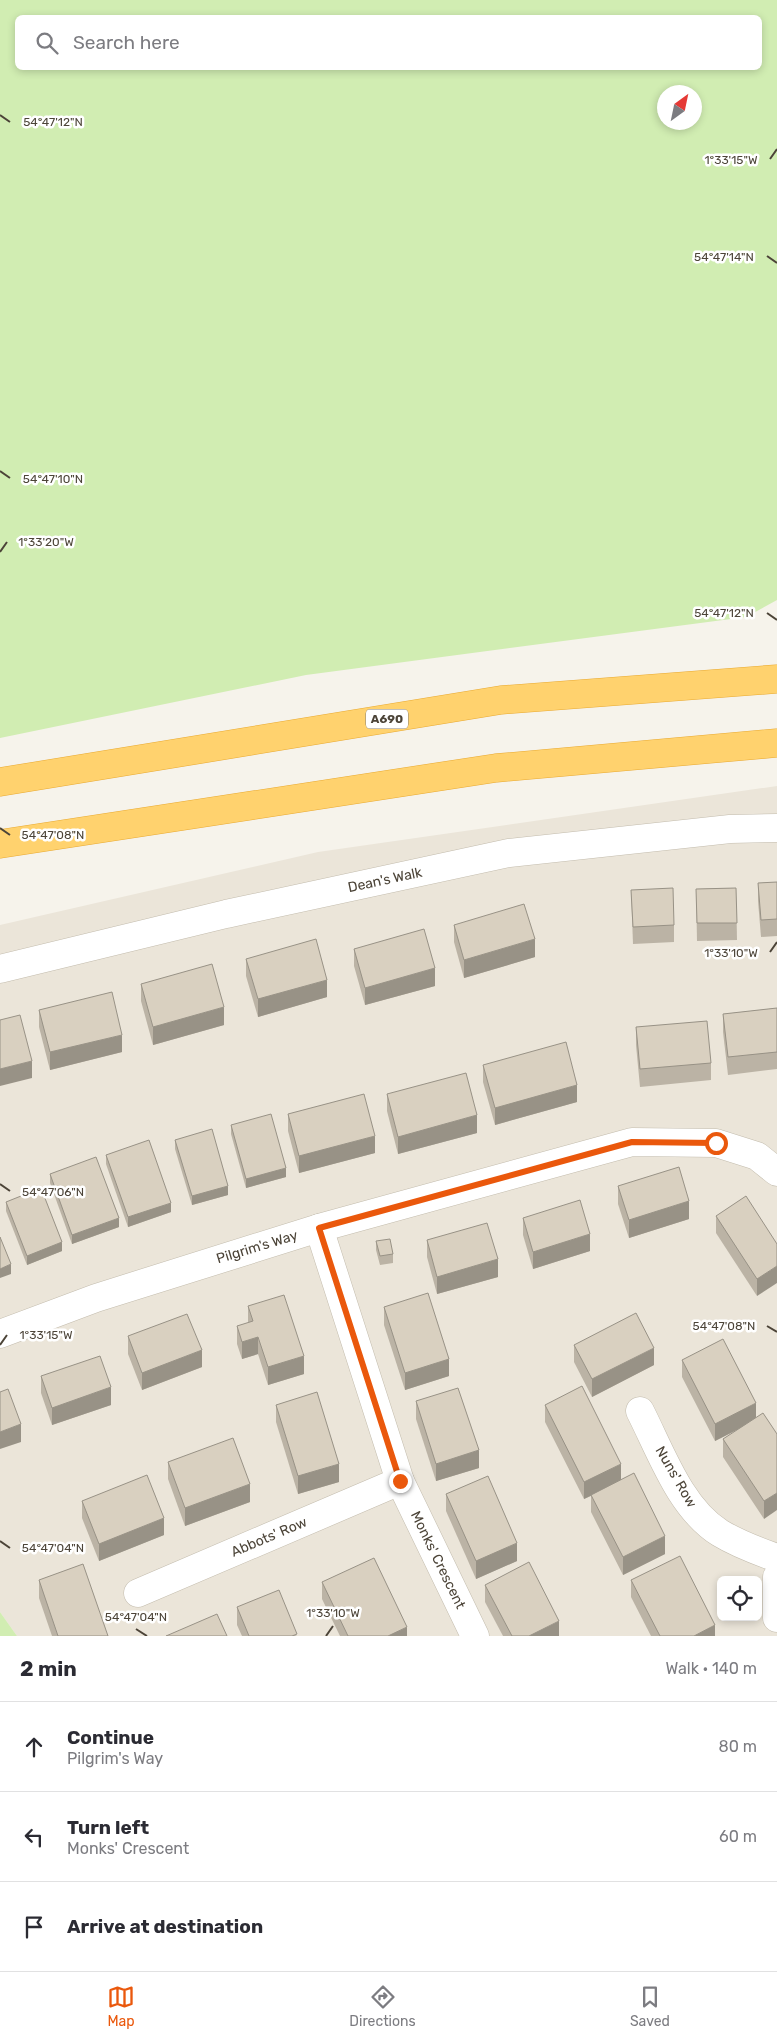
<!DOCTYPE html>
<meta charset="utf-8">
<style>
:root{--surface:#fff;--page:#f2f2f3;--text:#2b2b33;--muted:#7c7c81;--line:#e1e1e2;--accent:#ea580c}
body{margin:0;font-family:Rubik,sans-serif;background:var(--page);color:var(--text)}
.controls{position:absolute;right:15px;bottom:15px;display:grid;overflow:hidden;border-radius:8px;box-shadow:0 2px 8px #0003}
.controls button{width:45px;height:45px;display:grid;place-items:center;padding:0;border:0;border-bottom:1px solid var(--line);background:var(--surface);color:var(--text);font:25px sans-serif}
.compass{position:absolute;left:657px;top:85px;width:45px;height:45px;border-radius:50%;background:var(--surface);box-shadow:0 2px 8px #0003;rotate:33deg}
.stop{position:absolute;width:15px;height:15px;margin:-11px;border:4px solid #ea580c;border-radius:50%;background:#fff}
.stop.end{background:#ea580c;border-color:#fff;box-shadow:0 1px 5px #0008}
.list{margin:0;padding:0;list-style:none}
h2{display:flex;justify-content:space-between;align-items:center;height:65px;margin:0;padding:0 20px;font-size:21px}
h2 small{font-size:16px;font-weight:400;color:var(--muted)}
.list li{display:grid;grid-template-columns:32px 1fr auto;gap:15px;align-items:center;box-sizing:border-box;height:90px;padding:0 20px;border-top:1px solid var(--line)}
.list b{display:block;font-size:19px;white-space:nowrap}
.list p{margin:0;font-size:16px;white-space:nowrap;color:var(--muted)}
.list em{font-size:16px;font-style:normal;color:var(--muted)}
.icon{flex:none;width:28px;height:28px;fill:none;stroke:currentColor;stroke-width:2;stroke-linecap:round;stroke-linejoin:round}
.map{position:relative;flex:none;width:777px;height:1636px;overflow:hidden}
.search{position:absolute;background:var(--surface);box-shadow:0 2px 8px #0003;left:15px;right:15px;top:15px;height:55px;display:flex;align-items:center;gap:12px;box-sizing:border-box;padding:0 18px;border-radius:8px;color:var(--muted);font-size:19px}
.sheet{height:335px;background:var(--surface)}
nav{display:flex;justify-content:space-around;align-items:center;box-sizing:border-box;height:70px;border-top:1px solid var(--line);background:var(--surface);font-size:14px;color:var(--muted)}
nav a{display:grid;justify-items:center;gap:2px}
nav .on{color:var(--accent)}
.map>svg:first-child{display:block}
.residential{fill:#ebe5d9;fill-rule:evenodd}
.green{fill:#d1edb2;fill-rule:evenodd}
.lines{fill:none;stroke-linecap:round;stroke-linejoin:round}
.street-casing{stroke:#c3bcad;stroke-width:29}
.highway-casing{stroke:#e9aa33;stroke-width:29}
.street{stroke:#fff;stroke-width:28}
.highway{stroke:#ffd26e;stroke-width:28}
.wall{fill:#bbb3a5}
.shaded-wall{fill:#989286}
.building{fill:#d9d0c0;stroke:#989286}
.route{stroke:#ea580c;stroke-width:6}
.ticks{fill:none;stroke:#4c4438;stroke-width:2}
.labels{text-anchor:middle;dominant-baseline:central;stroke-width:5;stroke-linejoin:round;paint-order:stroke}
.shield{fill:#fff;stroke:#827c74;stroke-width:1}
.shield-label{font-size:12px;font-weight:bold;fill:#4c4438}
.street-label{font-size:14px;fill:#4c4438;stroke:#fff}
.ticks-label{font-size:12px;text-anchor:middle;fill:#4c4438;stroke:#fff;stroke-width:5;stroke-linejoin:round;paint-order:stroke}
</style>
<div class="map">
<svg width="777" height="1636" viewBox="0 0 777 1636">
<rect width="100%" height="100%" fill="#f6f3eb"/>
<path class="residential" d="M777,786V1636H17L0,1612V925L318,852ZM721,1580H758V1617H721Z"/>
<g class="green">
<path d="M0,0H777V600L746,617L306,675L0,738ZM18,18H760V68H18ZM694,92V122H664V92Z"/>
<path d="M0,1612L17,1636H0Z"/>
</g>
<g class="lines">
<g class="street-casing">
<g id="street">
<path d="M0,969L226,914L509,853L730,829L777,828"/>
<path d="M319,1228L400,1481L475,1636"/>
<path d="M0,1334L96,1298L319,1228L632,1142L716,1143L757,1156L777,1172"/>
<path d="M640,1411C661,1452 680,1508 720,1533C738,1544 757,1551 777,1558"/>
<path d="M777,1577V1618"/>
<path d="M138,1593L400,1481"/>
</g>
</g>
<g class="highway-casing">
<g id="highway">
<path d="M0,782L501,700L777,679"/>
<path d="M0,844L496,768L777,743"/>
</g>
</g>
<use href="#street" class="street"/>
<use href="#highway" class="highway"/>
</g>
<g class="wall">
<path d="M777,882V936L761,937L758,901V883Z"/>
<path d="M736,888L737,940L697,941L696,889Z"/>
<path d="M631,890L674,925V942L633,944Z"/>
<path d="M454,925L535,957L464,978L454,942Z"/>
<path d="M354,949L435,986L365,1005L354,966Z"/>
<path d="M246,959L327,997L258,1017L246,976Z"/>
<path d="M141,984L224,1025L153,1045L141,1001Z"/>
<path d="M777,1008V1069L728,1075L723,1032V1014Z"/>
<path d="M39,1010L122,1052L50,1070L39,1027Z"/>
<path d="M636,1027L711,1063V1080L640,1087L636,1045Z"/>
<path d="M483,1065L577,1102L495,1125L483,1082Z"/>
<path d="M387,1094L477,1133L398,1154L387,1111Z"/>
<path d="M288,1114L375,1153L299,1173L288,1131Z"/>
<path d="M231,1125L286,1177L246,1188L231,1134Z"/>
<path d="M175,1140L228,1195L192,1205L175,1149Z"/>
<path d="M106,1155L171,1212L128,1227L106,1164Z"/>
<path d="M50,1174L119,1227L72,1244L50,1183Z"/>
<path d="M618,1186L689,1219L629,1238L618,1204Z"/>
<path d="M6,1202L62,1251L27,1265L6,1211Z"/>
<path d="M716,1216L777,1244L757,1296L716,1233Z"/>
<path d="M523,1218L590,1251L533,1269L523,1235Z"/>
<path d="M427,1240L498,1277L437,1294L427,1257Z"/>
<path d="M376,1241L393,1254V1263L380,1265L376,1250Z"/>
<path d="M248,1306L304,1374L268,1385L258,1354L242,1359L237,1344V1326L248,1323Z"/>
<path d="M384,1307L449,1376L405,1390L384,1325Z"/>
<path d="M128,1336L202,1367L142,1390L128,1354Z"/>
<path d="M574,1345L654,1365L592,1397L574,1362Z"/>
<path d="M682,1360L777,1434L764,1519L723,1457V1439L739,1429L715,1441L682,1377Z"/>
<path d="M41,1376L111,1405L52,1425L41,1393Z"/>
<path d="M416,1401L479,1468L436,1481L416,1419Z"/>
<path d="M276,1405L339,1482L298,1494L276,1422Z"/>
<path d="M545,1405L621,1479L665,1554L623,1575L591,1512V1496L584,1499L545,1422Z"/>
<path d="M168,1462L250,1502L185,1526L168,1479Z"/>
<path d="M446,1494L517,1561L476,1579L446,1511Z"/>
<path d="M82,1501L164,1535L99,1561L82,1518Z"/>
<path d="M39,1580L108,1636H52L39,1598Z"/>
<path d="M631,1580L715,1636H651L631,1597Z"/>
<path d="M322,1582L407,1636H340L322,1599Z"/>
<path d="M485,1585L559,1636H503L485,1602Z"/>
<path d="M237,1607L297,1636H242L237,1625Z"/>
</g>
<g class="shaded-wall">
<path d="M535,939V957L464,978V960Z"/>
<path d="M435,968V986L365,1005V988Z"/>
<path d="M327,980V997L258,1017V999Z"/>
<path d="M224,1007V1025L153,1045V1027Z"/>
<path d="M122,1035V1052L50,1070V1052Z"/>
<path d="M32,1061V1078L0,1086V1069Z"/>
<path d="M577,1085V1102L495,1125V1108Z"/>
<path d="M477,1115V1133L398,1154V1137Z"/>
<path d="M375,1136V1153L299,1173V1156Z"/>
<path d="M286,1168V1177L246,1188V1179Z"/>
<path d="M228,1186V1195L192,1205V1196Z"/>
<path d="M689,1201V1219L629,1238V1220Z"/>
<path d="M171,1203V1212L128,1227V1217Z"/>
<path d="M119,1218V1227L72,1244V1235Z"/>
<path d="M590,1234V1251L533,1269V1252Z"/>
<path d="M62,1242V1251L27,1265V1256Z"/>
<path d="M498,1259V1277L437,1294V1277Z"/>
<path d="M11,1264V1274L0,1278V1269Z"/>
<path d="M777,1266V1283L757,1296V1279Z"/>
<path d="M258,1337V1354L242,1359V1342Z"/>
<path d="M654,1348V1365L592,1397V1379Z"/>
<path d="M202,1350V1367L142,1390V1373Z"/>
<path d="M304,1356V1374L268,1385V1367Z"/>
<path d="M449,1359V1376L405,1390V1373Z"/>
<path d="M111,1387V1405L52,1425V1408Z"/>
<path d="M756,1403V1420L715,1441V1424Z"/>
<path d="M21,1424V1442L0,1449V1432Z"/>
<path d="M479,1450V1468L436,1481V1464Z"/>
<path d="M339,1464V1482L298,1494V1476Z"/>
<path d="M621,1464V1481L584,1499V1482Z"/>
<path d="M250,1484V1502L185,1526V1508Z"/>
<path d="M777,1493V1510L764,1519V1501Z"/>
<path d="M164,1518V1535L99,1561V1544Z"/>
<path d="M665,1536V1554L623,1575V1557Z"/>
<path d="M517,1543V1561L476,1579V1561Z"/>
<path d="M559,1621V1636H529Z"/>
<path d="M715,1625V1636H694Z"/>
<path d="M407,1627V1636H388Z"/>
</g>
<g class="building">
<path d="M777,882V919L761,920L758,883Z"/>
<path d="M673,888L674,925L633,927L631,890Z"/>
<path d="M736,888L737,923H697L696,889Z"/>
<path d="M524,904L535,939L464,960L454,925Z"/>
<path d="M424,929L435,968L365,988L354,949Z"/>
<path d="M316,939L327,980L258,999L246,959Z"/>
<path d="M212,964L224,1007L153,1027L141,984Z"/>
<path d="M112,992L122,1035L50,1052L39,1010Z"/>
<path d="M777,1008V1052L728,1057L723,1014Z"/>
<path d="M20,1015L32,1061L0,1069V1020Z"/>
<path d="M707,1021L711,1063L640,1069L636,1027Z"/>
<path d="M566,1042L577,1085L495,1108L483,1065Z"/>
<path d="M466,1073L477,1115L398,1137L387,1094Z"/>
<path d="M364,1094L375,1136L299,1156L288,1114Z"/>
<path d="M271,1114L286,1168L246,1179L231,1125Z"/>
<path d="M212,1129L228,1186L192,1196L175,1140Z"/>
<path d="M149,1140L171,1203L128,1217L106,1155Z"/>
<path d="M96,1157L119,1218L72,1235L50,1174Z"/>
<path d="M679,1167L689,1201L629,1220L618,1186Z"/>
<path d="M41,1188L62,1242L27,1256L6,1202Z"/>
<path d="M746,1196L777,1244V1266L757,1279L716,1216Z"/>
<path d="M580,1200L590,1234L533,1252L523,1218Z"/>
<path d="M487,1223L498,1259L437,1277L427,1240Z"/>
<path d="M0,1237L11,1264L0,1269Z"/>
<path d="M390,1239L393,1254L380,1256L376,1241Z"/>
<path d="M428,1293L449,1359L405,1373L384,1307Z"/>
<path d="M284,1295L304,1356L268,1367L258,1337L242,1342L237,1326L253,1321L248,1306Z"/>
<path d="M636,1313L654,1348L592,1379L574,1345Z"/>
<path d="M187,1314L202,1350L142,1373L128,1336Z"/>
<path d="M723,1339L756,1403L715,1424L682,1360Z"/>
<path d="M100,1356L111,1387L52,1408L41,1376Z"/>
<path d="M582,1386L621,1464L584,1482L545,1405Z"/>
<path d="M458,1388L479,1450L436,1464L416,1401Z"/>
<path d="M8,1389L21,1424L0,1432V1392Z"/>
<path d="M317,1392L339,1464L298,1476L276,1405Z"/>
<path d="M763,1413L777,1434V1493L764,1501L723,1439Z"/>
<path d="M233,1438L250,1484L185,1508L168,1462Z"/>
<path d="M634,1473L665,1536L623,1557L591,1495Z"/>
<path d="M147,1475L164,1518L99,1544L82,1501Z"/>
<path d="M488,1476L517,1543L476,1561L446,1494Z"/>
<path d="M680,1556L715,1625L694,1636H660L631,1580Z"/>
<path d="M374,1558L407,1627L388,1636H348L322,1582Z"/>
<path d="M529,1562L559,1621L529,1636H512L485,1585Z"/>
<path d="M83,1564L108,1636H58L39,1580Z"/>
<path d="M279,1590L297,1634L292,1636H249L237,1607Z"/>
<path d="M217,1614L227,1636H166Z"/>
</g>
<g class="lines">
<path class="route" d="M400,1481L319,1228L632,1142L716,1143"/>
</g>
<path class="ticks" d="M0,115L10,122M770,159L777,149M767,256L777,263M0,471L10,478M0,552L7,542M767,613L777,620M0,828L10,835M770,952L777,942M0,1184L10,1191M767,1326L777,1332M0,1345L7,1335M0,1541L10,1548M136,1629L147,1636M326,1636L333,1626"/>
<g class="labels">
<rect class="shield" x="366" y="709.5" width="42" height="19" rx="4"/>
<g class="shield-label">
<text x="387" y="719">A690</text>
</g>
<g class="street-label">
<text transform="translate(385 880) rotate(-12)">Dean's Walk</text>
<text transform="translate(257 1247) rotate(-17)">Pilgrim's Way</text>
<text transform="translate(676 1477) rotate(60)">Nuns' Row</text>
<text transform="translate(269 1537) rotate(-23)">Abbots' Row</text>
<text transform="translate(438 1560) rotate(64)">Monks' Crescent</text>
</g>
</g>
<g class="ticks-label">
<text x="53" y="126">54°47'12"N</text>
<text x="731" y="164">1°33'15"W</text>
<text x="724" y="261">54°47'14"N</text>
<text x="53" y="483">54°47'10"N</text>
<text x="46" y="546">1°33'20"W</text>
<text x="724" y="617">54°47'12"N</text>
<text x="53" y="839">54°47'08"N</text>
<text x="731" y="957">1°33'10"W</text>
<text x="53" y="1196">54°47'06"N</text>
<text x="724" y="1330">54°47'08"N</text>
<text x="46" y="1339">1°33'15"W</text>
<text x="53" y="1552">54°47'04"N</text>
<text x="333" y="1617">1°33'10"W</text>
<text x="136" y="1621">54°47'04"N</text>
</g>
</svg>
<div class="controls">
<button><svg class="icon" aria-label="locate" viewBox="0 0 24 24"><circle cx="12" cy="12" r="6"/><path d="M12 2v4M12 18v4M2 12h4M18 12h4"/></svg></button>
</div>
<svg class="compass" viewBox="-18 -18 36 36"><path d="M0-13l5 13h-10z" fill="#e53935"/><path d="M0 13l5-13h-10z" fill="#7c7c81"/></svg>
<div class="stop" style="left:716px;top:1143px"></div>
<div class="stop end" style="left:400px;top:1481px"></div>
<div class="search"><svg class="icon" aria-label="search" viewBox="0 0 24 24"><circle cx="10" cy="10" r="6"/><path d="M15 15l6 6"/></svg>Search here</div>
</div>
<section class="sheet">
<h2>2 min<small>Walk · 140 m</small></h2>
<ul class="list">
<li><svg class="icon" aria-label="ahead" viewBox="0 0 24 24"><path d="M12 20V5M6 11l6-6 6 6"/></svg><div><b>Continue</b><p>Pilgrim's Way</p></div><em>80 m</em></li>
<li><svg class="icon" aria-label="left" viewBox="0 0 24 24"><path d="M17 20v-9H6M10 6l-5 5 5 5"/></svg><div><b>Turn left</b><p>Monks' Crescent</p></div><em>60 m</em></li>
<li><svg class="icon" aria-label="arrive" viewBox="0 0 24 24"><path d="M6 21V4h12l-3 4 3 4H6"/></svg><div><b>Arrive at destination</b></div></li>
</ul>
</section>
<nav>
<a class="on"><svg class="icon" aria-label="map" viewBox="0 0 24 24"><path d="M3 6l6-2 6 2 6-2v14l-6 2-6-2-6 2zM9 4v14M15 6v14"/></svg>Map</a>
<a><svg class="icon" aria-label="directions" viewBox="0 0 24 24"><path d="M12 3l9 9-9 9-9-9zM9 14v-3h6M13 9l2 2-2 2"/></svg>Directions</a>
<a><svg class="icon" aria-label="saved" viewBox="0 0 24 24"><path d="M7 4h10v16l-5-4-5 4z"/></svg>Saved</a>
</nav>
